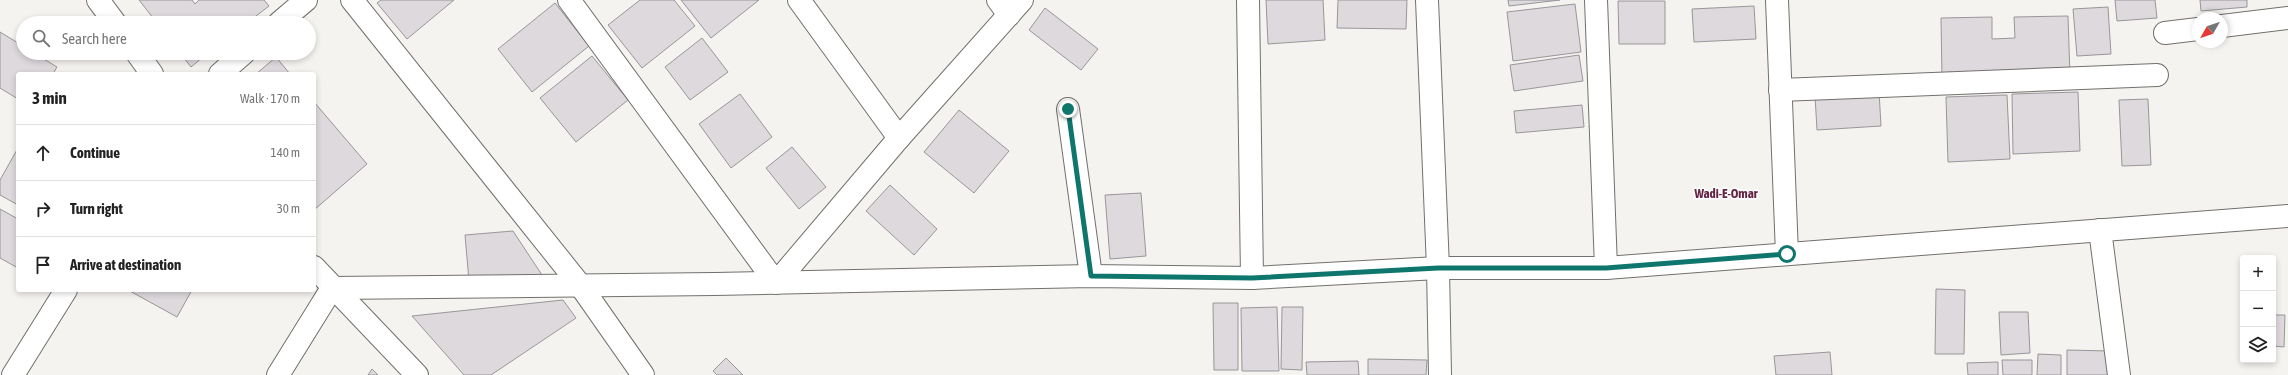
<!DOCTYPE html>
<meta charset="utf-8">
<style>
:root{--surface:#fff;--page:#f6f6f6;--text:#222;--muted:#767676;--line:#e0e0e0}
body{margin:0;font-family:"Asap Condensed",sans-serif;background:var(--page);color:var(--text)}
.controls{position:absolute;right:12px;bottom:12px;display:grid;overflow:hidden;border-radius:4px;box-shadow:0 2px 6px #0003}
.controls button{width:36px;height:36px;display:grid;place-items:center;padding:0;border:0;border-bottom:1px solid var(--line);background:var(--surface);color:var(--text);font:20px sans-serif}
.compass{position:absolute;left:2192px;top:12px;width:36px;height:36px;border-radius:50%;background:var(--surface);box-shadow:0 2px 6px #0003;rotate:230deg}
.stop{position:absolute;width:12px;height:12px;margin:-9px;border:3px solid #0f766e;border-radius:50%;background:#fff}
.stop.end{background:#0f766e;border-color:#fff;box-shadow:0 1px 4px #0008}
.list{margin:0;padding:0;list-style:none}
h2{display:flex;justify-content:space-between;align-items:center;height:52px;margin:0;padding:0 16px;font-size:17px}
h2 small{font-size:13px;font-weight:400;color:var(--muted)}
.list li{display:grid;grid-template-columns:26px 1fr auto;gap:12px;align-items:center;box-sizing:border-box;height:56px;padding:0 16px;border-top:1px solid var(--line)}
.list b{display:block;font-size:15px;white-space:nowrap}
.list em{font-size:13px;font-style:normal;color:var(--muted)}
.icon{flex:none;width:22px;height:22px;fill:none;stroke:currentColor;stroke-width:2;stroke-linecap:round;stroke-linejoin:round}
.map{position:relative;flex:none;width:2288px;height:375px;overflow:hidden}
.search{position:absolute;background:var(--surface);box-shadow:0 2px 6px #0003;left:16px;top:16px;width:300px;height:44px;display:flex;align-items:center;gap:10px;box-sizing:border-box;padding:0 14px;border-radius:22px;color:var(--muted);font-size:15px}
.panel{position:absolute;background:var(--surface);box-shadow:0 2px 6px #0003;left:16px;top:72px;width:300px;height:220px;border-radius:4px}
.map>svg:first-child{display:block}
.building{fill:#ddd9dd;stroke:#989699}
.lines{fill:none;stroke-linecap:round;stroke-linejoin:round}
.street-casing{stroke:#72706d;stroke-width:24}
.secondary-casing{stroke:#72706d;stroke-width:24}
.street{stroke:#fff;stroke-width:22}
.secondary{stroke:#fff;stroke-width:22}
.route{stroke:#0f766e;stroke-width:5}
.labels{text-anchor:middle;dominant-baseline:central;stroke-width:3;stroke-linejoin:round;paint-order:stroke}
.neighbourhood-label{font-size:13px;font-weight:bold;fill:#642443;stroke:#fff}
</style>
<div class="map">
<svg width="2288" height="375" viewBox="0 0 2288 375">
<rect width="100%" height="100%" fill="#f5f3f0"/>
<g class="building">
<path d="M139,0H192L195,4L199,0H264L269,6L247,23H157Z"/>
<path d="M381,0H454L407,39L377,3Z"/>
<path d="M640,0H674L695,26L642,68L608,25Z"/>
<path d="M681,0H759L711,38Z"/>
<path d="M1266,0H1323L1325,40L1268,44Z"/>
<path d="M1338,0H1407L1406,29L1337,28Z"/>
<path d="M1508,0H1560L1509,6Z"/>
<path d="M2115,0H2155L2157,18L2117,21Z"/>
<path d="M2200,0H2247V7L2201,11Z"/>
<path d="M1618,1H1665V44H1619Z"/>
<path d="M555,3L589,46L532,92L498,49Z"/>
<path d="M1575,4L1581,52L1513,61L1507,12Z"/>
<path d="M1754,6L1756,39L1694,42L1692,9Z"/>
<path d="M2108,7L2111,54L2077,56L2073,9Z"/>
<path d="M1045,8L1098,49L1081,70L1029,30Z"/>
<path d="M2068,16L2070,76L1942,79L1941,18L1992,17V39L2015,38L2014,17Z"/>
<path d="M0,32L23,46V53H34L57,67L53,74H18V99L0,88Z"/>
<path d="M702,38L728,72L690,100L665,67Z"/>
<path d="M180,53H208L191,67Z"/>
<path d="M1579,55L1583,81L1514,91L1510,65Z"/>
<path d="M592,56L628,100L576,142L540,98Z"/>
<path d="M276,57L290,74H256Z"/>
<path d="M1879,91L1881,126L1817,130L1815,96Z"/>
<path d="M2078,92L2080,151L2013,154L2012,94Z"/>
<path d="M740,94L772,137L731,168L699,124Z"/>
<path d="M2007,95L2010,159L1948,162L1946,97Z"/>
<path d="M2148,99L2151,165L2122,166L2119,100Z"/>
<path d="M314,102L367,164L314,210Z"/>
<path d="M1582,105L1584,127L1516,133L1514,111Z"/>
<path d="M959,110L1009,151L974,193L924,152Z"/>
<path d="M792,147L826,187L799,209L766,168Z"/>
<path d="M18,148V205L0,195V180Z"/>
<path d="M890,185L937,229L914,255L866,211Z"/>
<path d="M1141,193L1146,256L1110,259L1105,195Z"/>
<path d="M0,209L18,219V268L0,258Z"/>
<path d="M513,231L542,275L469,281L465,235Z"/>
<path d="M1936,289L1965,290L1964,354H1935Z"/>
<path d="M128,290H192L177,317Z"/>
<path d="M563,300L576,318L491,375H464L412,316Z"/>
<path d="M1213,303H1238V370H1214Z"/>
<path d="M1277,307L1279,371H1242L1241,308Z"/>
<path d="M1282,307H1303L1302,370L1281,369Z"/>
<path d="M1999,312H2028L2030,353L2001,355Z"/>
<rect x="2241" y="314" width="2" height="32"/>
<path d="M2273,315H2285L2284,347L2273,346Z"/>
<path d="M2067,350L2109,351L2108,375H2067Z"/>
<path d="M1830,352L1832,375H1776L1774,356Z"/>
<path d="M2038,354L2061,355V375H2037Z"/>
<path d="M726,358L743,375H717L713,371Z"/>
<path d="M1368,359L1427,360L1426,375H1368Z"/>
<path d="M2002,360H2032V375H2003Z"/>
<path d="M1358,361L1359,375H1307L1306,362Z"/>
<path d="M1998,362V375H1968L1967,363Z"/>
<path d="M372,369L378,375H368Z"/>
</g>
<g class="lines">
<g class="street-casing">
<g id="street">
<path d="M352,0L580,285L643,375"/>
<path d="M569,0L776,283L899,138L1022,0"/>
<path d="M799,0L899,138"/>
<path d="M998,0L1009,15"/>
<path d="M1248,0L1252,278"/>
<path d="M1427,0L1438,268L1440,375"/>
<path d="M1596,0L1606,268"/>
<path d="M1777,0L1787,254"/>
<path d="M279,23L306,0"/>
<path d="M2222,26L2288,18"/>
<path d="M2165,33L2198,29"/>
<path d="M220,74L244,53"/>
<path d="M1780,90L2157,75"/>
<path d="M1068,109L1091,276"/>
<path d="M2100,230L2119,375"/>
<path d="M13,375L66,290"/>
<path d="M278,375L332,288L715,284L1091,276L1252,278L1438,268H1606L2288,216"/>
</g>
</g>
<g class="secondary-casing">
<g id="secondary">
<path d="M98,0L115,23"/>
<path d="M137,53L152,74"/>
<path d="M314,267L417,375"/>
</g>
</g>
<use href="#street" class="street"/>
<use href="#secondary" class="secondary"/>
</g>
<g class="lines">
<path class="route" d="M1068,109L1091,276L1252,278L1438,268H1606L1787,254"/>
</g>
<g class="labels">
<g class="neighbourhood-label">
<text x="1726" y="193">Wadi-E-Omar</text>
</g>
</g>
</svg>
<div class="controls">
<button>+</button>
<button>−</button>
<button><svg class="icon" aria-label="layers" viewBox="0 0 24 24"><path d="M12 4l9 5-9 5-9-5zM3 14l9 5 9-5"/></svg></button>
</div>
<svg class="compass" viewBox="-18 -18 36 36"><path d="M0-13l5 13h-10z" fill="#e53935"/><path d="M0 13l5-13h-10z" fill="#767676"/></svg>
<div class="stop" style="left:1787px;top:254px"></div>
<div class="stop end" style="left:1068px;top:109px"></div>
<div class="search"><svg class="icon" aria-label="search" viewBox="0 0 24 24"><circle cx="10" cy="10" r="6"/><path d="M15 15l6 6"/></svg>Search here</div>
<section class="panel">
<h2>3 min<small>Walk · 170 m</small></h2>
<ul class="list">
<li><svg class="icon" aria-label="ahead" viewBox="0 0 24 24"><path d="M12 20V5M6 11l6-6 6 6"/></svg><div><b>Continue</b></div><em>140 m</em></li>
<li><svg class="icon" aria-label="right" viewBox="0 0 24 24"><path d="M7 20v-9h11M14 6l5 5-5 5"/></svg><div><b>Turn right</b></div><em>30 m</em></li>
<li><svg class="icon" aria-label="arrive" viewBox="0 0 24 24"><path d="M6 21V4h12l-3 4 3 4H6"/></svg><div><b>Arrive at destination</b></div></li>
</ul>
</section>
</div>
